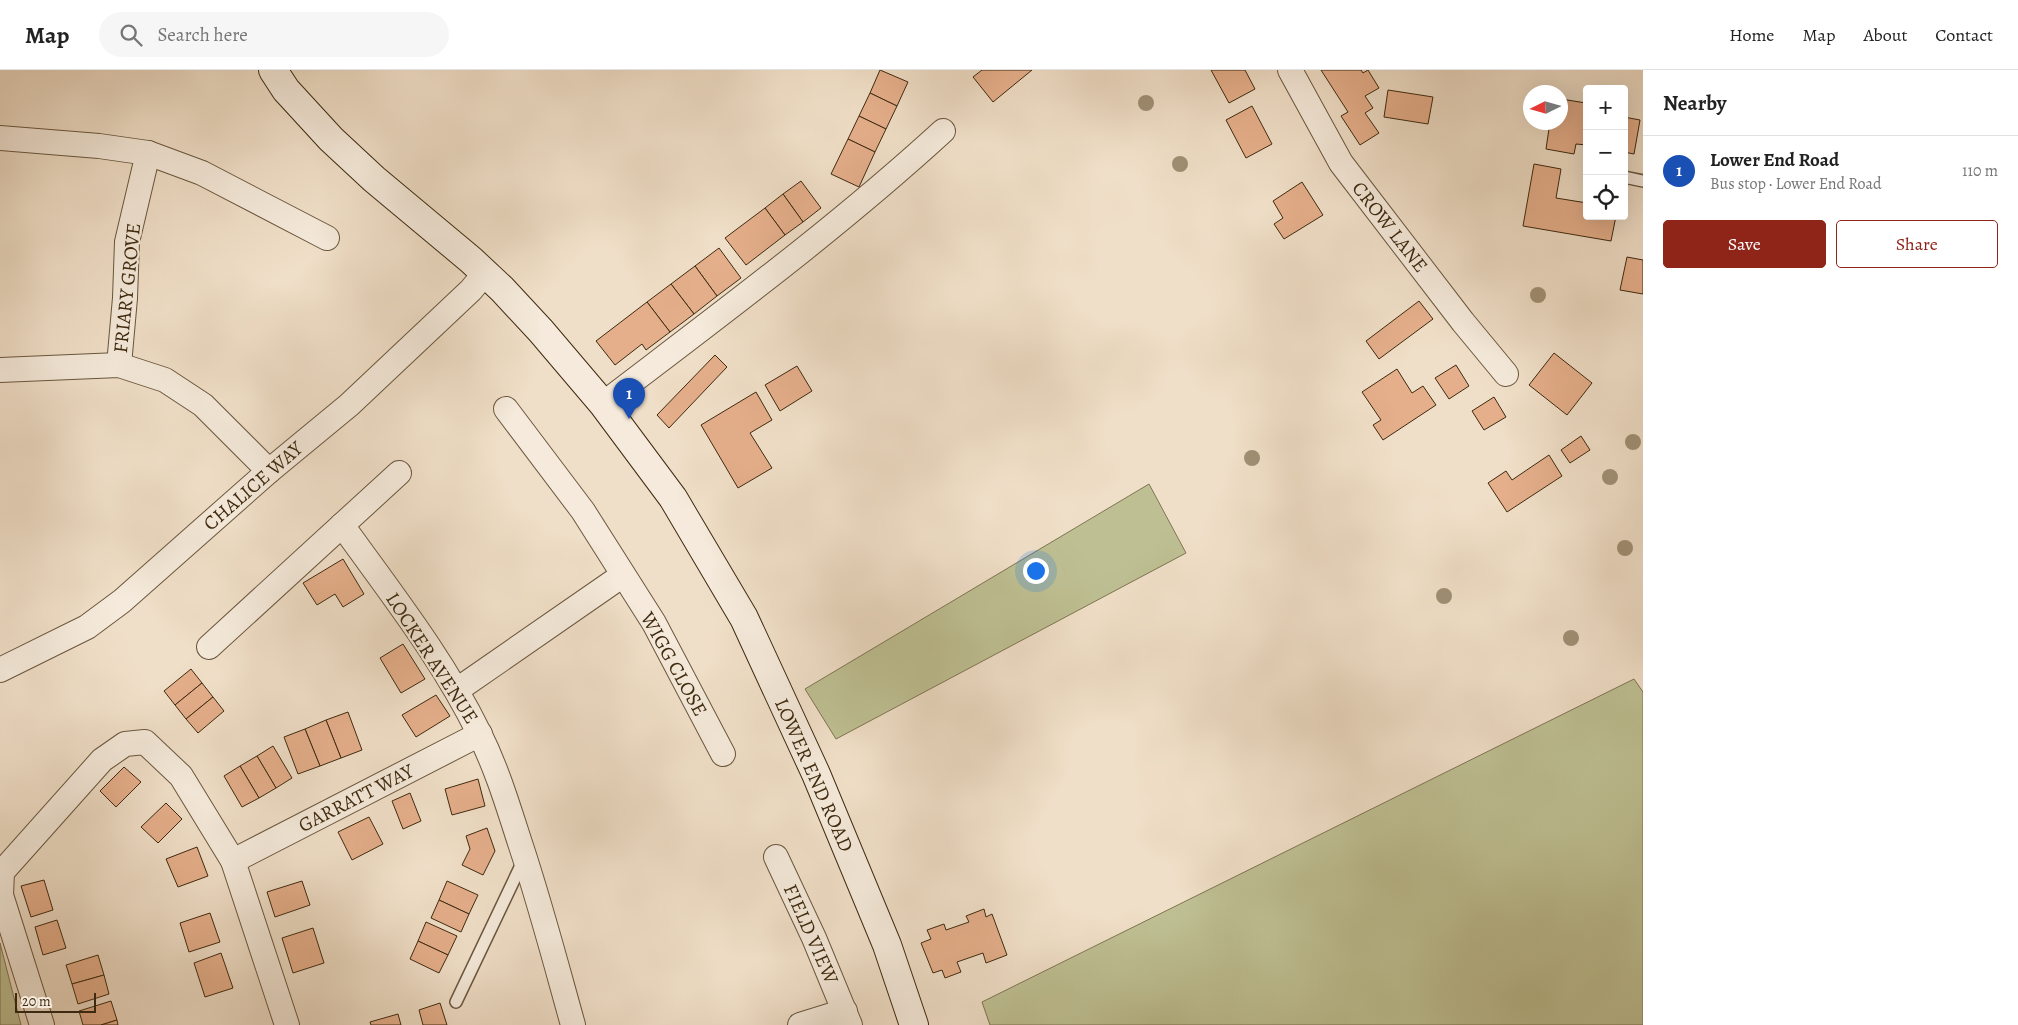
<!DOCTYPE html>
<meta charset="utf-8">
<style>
:root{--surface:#fff;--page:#f6f6f6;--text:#222;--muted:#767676;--line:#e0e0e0;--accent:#8f2418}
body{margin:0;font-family:Alegreya,serif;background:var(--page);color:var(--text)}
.controls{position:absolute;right:15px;top:15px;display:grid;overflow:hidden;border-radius:5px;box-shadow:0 5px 20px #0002}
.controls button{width:45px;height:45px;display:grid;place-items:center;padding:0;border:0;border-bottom:1px solid var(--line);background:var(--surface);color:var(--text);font:25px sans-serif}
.compass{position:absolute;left:1523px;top:15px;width:45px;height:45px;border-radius:50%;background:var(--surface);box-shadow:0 5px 20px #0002;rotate:265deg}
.scale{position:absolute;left:15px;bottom:12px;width:81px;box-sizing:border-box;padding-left:5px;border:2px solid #3e2a10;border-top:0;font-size:14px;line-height:18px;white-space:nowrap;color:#3e2a10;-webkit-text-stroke:4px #f5eadb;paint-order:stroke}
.you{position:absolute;left:1035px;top:500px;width:18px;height:18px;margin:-12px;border:4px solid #fff;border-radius:50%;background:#1a73e8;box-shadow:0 0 0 8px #1a73e833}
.badge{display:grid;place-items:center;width:32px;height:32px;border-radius:50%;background:var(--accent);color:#fff;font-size:16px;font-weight:700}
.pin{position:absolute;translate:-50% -41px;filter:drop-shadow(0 1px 2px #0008)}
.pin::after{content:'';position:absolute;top:26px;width:18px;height:15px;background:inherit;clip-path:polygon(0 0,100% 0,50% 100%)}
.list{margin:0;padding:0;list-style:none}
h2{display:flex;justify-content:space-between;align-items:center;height:65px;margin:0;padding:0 20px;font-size:21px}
h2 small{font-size:16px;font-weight:400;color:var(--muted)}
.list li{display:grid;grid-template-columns:32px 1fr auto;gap:15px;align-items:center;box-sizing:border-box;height:70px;padding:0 20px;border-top:1px solid var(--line)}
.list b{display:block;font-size:19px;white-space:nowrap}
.list p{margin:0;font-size:16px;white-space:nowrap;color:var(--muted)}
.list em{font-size:16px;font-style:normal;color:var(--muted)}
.actions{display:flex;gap:10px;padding:15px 20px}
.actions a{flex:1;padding:11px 0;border:1px solid var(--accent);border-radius:5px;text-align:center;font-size:18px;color:var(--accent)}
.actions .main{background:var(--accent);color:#fff}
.icon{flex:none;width:28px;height:28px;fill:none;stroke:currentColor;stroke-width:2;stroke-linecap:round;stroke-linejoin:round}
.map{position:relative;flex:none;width:1643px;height:955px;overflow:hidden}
header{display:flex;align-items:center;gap:30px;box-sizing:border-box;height:70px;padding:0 25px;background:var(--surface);border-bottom:1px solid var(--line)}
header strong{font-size:24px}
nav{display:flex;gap:28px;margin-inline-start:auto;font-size:18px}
.search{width:350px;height:45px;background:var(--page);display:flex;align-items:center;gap:12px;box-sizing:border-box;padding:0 18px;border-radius:28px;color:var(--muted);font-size:19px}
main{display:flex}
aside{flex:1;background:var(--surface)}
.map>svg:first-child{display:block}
.green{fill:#bec093;stroke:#7e7552}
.building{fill:#e5af8b;stroke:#3e2a10}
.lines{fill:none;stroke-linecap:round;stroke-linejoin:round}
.lane-casing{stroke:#6a573e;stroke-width:14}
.street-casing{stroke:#6a573e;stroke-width:26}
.secondary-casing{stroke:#3e2a10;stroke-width:30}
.lane{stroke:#f5eadb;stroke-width:11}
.street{stroke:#f5eadb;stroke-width:24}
.secondary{stroke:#f5eadb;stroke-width:28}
.tree{fill:#a09075}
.labels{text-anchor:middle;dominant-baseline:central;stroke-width:4.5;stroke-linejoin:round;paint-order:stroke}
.street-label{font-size:20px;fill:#3e2a10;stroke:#f5eadb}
</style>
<header>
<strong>Map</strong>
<div class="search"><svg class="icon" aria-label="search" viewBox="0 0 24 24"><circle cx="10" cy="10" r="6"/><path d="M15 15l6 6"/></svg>Search here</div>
<nav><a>Home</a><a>Map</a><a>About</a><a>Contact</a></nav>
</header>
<main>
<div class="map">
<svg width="1643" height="955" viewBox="0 0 1643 955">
<rect width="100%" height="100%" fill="#f0dfc8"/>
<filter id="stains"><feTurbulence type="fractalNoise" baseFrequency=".004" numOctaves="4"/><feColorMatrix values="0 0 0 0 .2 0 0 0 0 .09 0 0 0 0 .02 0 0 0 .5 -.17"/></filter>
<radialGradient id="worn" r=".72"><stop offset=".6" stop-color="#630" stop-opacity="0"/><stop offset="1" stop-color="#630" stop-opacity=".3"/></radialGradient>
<g class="green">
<path d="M1149,414L1186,483L836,669L805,619Z"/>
<path d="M1634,609L1643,622V955H990L982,932Z"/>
<path d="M0,873L21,955H0Z"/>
</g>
<g class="building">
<path d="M880,0L908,12L897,36L870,23Z"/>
<path d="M982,0H1032L993,32L973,7Z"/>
<path d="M1211,0H1245L1255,19L1229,33Z"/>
<path d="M1321,0H1361L1363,3L1368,0L1379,18L1365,26L1373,38L1365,43L1379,63L1360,75L1341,46L1348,42Z"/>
<path d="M1388,20L1433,27L1428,54L1384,47Z"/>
<path d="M870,23L897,36L886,59L859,46Z"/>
<path d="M1561,29L1586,33L1587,75L1576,74L1574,84L1546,79L1550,52H1560Z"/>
<path d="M1252,36L1272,74L1246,88L1226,50Z"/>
<path d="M859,46L886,59L875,82L848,69Z"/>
<path d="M1624,47L1640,50L1634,84L1624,82Z"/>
<path d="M848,69L875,82L859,117L831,104Z"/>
<path d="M1534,94L1561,99L1556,128L1587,133V146H1616L1611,171L1523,156Z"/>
<path d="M801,111L821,138L803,152L783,124Z"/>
<path d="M1302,112L1323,145L1284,169L1274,154L1283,148L1273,131Z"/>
<path d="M783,124L803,152L785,165L765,138Z"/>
<path d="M765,138L785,165L746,195L725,168Z"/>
<path d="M719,178L741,208L717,226L695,196Z"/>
<path d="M1627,187L1643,190V224L1620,220Z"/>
<path d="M695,196L717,226L694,244L671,214Z"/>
<path d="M671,214L694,244L670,262L647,232Z"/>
<path d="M1419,231L1433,249L1379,289L1366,271Z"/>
<path d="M647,232L670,262L646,280L642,274L615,295L596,271Z"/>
<path d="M1554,283L1592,313L1567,345L1529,315Z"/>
<path d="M715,285L727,297L669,358L657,345Z"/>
<path d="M1456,295L1469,316L1449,329L1435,308Z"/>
<path d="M797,296L812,321L780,341L765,315Z"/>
<path d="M1397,299L1412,323L1423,316L1436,335L1383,370L1373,355L1381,350L1362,322Z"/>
<path d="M756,322L772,350L750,363L772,398L738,418L701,355Z"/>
<path d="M1494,327L1506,347L1484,360L1472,341Z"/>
<path d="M1581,366L1590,380L1570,393L1561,380Z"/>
<path d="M1549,385L1562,406L1507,442L1488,413L1506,401L1512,410Z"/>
<path d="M343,489L364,524L343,537L335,524L317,535L303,513Z"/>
<path d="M403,574L425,609L401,623L380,588Z"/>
<path d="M191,599L202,613L175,635L164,621Z"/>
<path d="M202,613L213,627L186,649L175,635Z"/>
<path d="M436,625L450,646L416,667L402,645Z"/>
<path d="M213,627L224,641L198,663L186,649Z"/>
<path d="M348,642L362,680L341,688L326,650Z"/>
<path d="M326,650L341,688L320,696L305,659Z"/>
<path d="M305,659L320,696L298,704L284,667Z"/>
<path d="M273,676L292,708L276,718L257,686Z"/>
<path d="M257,686L276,718L259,728L240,696Z"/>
<path d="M240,696L259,728L242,737L224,706Z"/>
<path d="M124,697L141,712L116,737L100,721Z"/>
<path d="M478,709L485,736L452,745L445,719Z"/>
<path d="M410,723L421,751L403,759L392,731Z"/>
<path d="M166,733L182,749L158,773L141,757Z"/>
<path d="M369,747L383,774L352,790L338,762Z"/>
<path d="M487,758L495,781L483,805L462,795L470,779L466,766Z"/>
<path d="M197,777L208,806L178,817L166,789Z"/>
<path d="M44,810L53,840L31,847L21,816Z"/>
<path d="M302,811L310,835L275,847L267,822Z"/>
<path d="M447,811L478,825L469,844L439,830Z"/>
<path d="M439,830L469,844L461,862L431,848Z"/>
<path d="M984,839L986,847L992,844L1007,885L986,893L983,883L957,892L961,902L945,908L942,900L933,903L921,873L931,869L927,860L944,854L946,860L969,852L966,846Z"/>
<path d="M210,843L220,872L189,882L180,853Z"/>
<path d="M57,850L66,878L43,885L35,857Z"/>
<path d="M426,852L457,866L448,885L418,871Z"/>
<path d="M313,858L324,893L293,903L282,868Z"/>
<path d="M418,871L448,885L439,903L410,889Z"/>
<path d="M221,883L233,918L205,927L194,893Z"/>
<path d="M98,885L104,905L72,914L66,895Z"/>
<path d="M104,905L109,924L78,934L72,914Z"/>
<path d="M111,931L117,950L101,955H83L79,941Z"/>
<path d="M440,933L447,955H423L419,940Z"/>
<path d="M398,944L401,955H371L370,952Z"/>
<path d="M117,950L118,955H101Z"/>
</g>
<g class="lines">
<g class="lane-casing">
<g id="lane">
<path d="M1624,107L1643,111"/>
<path d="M456,932L524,789"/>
</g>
</g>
<g class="street-casing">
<g id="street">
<path d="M1290,0L1341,93L1463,252L1506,304"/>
<path d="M0,68L99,76L148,83L202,103L327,168"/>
<path d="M119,295L125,228L127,172L148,83"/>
<path d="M0,300L119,295L165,310L203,335L269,401"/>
<path d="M603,334C718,246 836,159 943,61"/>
<path d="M506,339L583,441L654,553L723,684"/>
<path d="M342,455C390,522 443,589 479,663C497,699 508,736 520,773C540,833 556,894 573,955"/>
<path d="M209,577L399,403"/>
<path d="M0,600L87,557L122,531L269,401L349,335L471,220L485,203"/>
<path d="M457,620L623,505"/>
<path d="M776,787L814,868L850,955"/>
<path d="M233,791L480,664"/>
<path d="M42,955L1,825L2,802L102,690L125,674L145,672L181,706L233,791L287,955"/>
<path d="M800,955L845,941"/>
</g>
</g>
<g class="secondary-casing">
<path id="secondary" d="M273,0L286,20L331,69L374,109L471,190L502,219L541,261L603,334L673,428L744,548L816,704L887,875L914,955"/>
</g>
<use href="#lane" class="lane"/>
<use href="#street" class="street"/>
<use href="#secondary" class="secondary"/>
</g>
<g class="tree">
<circle cx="1146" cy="33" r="8"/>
<circle cx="1180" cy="94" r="8"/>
<circle cx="1538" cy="225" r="8"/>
<circle cx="1633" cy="372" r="8"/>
<circle cx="1252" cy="388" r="8"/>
<circle cx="1610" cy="407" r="8"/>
<circle cx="1625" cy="478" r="8"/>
<circle cx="1444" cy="526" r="8"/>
<circle cx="1571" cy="568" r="8"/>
</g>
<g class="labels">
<g class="street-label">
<text transform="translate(1390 157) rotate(52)">CROW LANE</text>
<text transform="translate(127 218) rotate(-84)">FRIARY GROVE</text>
<text transform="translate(253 416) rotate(-41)">CHALICE WAY</text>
<text transform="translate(432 588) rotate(57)">LOCKER AVENUE</text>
<text transform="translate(674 594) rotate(61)">WIGG CLOSE</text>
<text transform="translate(814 705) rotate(66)">LOWER END ROAD</text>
<text transform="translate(356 728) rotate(-27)">GARRATT WAY</text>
<text transform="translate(811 864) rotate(66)">FIELD VIEW</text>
</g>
</g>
<rect width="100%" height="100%" filter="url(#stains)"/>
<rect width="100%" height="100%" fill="url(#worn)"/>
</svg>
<div class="controls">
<button>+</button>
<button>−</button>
<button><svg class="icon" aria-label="locate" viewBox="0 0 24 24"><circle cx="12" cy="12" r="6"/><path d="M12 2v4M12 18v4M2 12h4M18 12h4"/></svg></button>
</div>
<svg class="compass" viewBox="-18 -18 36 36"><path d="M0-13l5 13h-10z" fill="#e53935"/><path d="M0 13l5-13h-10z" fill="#767676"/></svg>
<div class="scale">20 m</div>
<div class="you"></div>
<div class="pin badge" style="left:629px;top:349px;background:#1a4fb4">1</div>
</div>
<aside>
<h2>Nearby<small></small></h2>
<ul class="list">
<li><span class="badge" style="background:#1a4fb4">1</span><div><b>Lower End Road</b><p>Bus stop · Lower End Road</p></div><em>110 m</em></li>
</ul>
<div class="actions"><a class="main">Save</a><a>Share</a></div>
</aside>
</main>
